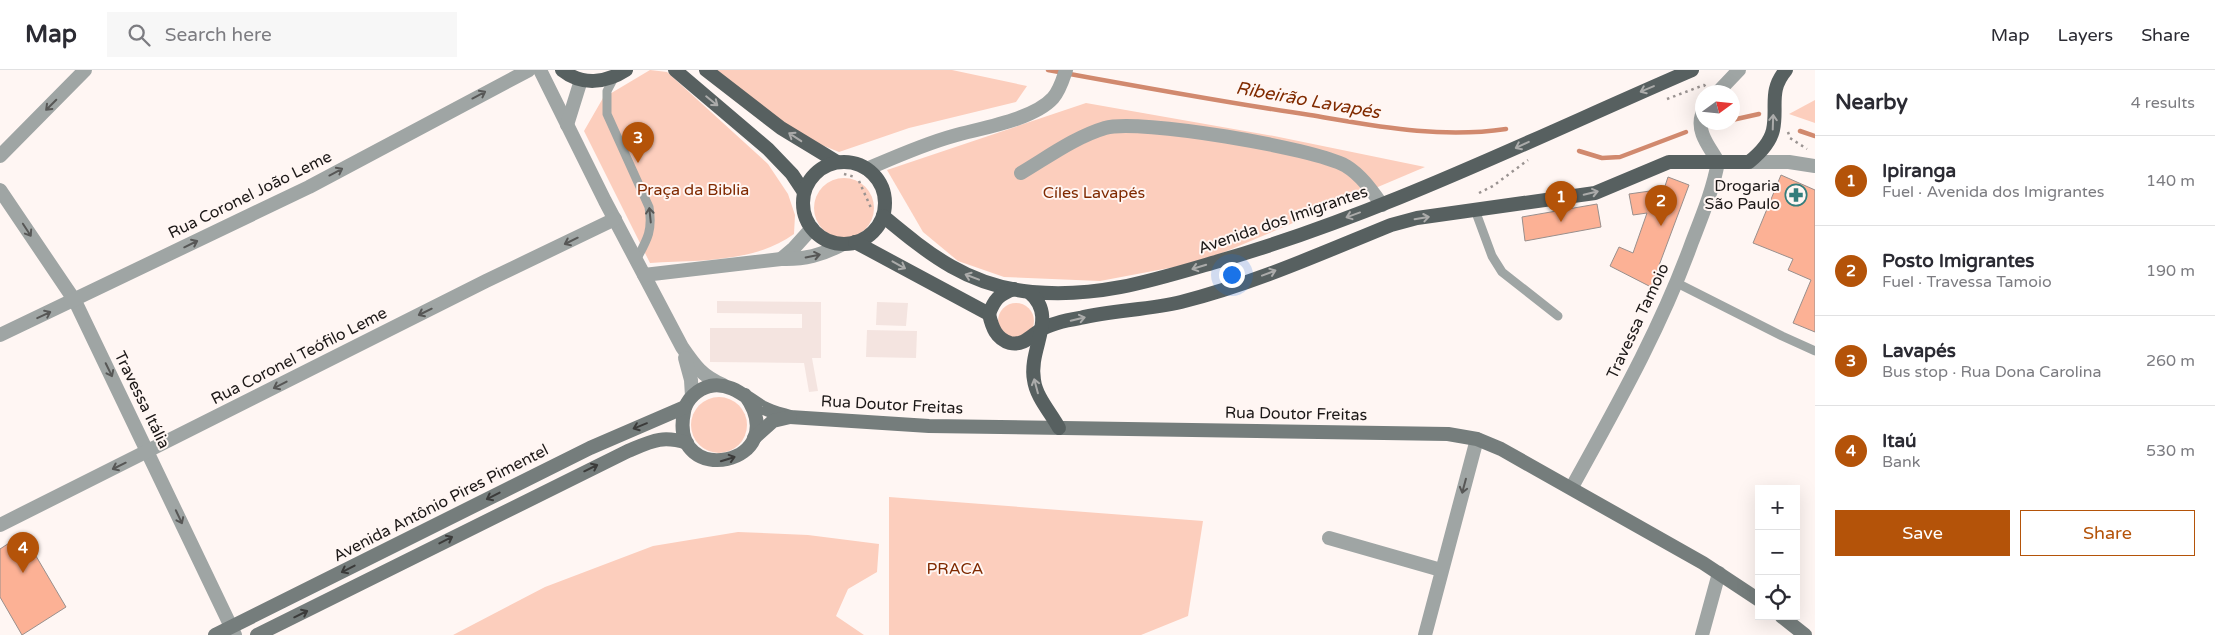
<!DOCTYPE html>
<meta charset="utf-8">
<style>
:root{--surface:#fff;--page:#f7f7f7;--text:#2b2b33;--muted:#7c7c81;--line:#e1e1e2;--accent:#b45309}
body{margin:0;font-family:"Varela Round",sans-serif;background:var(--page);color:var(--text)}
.controls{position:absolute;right:15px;bottom:15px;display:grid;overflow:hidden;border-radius:0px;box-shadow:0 5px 20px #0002}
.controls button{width:45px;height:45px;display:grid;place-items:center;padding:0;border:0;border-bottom:1px solid var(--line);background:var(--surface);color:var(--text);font:25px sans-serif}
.compass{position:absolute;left:1695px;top:15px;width:45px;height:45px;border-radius:50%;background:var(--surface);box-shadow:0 5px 20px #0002;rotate:75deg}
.you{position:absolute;left:1231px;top:204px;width:18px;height:18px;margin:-12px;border:4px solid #fff;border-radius:50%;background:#1a73e8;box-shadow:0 0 0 8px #1a73e833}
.badge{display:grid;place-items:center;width:32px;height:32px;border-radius:50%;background:var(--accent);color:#fff;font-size:16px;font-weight:700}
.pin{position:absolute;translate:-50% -41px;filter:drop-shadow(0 1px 2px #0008)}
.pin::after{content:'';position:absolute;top:26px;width:18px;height:15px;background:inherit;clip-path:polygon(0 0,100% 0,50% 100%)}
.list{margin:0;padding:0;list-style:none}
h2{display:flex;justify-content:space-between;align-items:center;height:65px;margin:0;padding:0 20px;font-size:21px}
h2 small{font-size:16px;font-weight:400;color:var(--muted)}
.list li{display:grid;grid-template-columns:32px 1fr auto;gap:15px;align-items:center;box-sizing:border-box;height:90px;padding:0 20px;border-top:1px solid var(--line)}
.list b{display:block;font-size:19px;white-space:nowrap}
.list p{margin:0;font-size:16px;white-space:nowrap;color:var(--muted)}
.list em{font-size:16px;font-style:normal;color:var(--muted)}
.actions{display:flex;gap:10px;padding:15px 20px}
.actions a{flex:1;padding:11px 0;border:1px solid var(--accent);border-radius:0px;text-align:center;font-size:18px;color:var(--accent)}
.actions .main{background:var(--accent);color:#fff}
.icon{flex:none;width:28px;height:28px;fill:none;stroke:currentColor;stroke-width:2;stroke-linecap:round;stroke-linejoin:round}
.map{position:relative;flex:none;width:1815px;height:565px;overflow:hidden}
header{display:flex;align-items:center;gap:30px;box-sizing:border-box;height:70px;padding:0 25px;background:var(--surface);border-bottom:1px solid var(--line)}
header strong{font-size:24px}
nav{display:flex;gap:28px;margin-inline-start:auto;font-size:18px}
.search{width:350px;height:45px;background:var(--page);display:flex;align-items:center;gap:12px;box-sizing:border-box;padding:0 18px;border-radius:0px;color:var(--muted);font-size:19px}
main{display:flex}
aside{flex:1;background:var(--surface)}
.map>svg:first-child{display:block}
.built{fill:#f4e4e0}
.green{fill:#fccebd}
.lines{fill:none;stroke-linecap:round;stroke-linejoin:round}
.stream{stroke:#d1896e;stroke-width:4.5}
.building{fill:#fcb195;stroke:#998f8c}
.path{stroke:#9a9391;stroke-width:2.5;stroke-dasharray:2.5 4;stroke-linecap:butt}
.service{stroke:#9fa5a4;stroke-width:9}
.minor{stroke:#9fa5a4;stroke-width:14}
.tertiary{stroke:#9fa5a4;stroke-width:14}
.secondary{stroke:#757d7c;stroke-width:14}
.primary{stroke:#576060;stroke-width:14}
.oneway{stroke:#ababaa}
.oneway2{stroke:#575756}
.oneway3{stroke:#3b3b3a}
.labels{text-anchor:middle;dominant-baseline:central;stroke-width:4;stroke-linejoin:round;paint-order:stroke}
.poi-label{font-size:16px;fill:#1c1817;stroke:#fff6f3;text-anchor:end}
.park-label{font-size:16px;fill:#7f2900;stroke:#fff6f3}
.street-label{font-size:16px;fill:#1c1817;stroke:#fff6f3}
.water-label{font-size:18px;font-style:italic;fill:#812b00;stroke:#fff6f3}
</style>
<header>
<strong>Map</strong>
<div class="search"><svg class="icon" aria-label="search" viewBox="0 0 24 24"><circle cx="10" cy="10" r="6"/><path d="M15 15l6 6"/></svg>Search here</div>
<nav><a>Map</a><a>Layers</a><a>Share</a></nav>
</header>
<main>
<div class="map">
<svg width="1815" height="565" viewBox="0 0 1815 565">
<rect width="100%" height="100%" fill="#fff6f3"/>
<g class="built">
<path d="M717,231L821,232V288H812L818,321L809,322L804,293L710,292V258H802V244L717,243Z"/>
<path d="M877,232L908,233L906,256L876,255Z"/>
<path d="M867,260L917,261L916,288L866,287Z"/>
</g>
<g class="green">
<path d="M650,0L667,2L768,94L788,124L795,145L794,164C754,193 698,190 650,193L584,61L603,28Z"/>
<path d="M717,0H952L1027,16L1016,32L909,58L839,82L787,61Z"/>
<path d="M1815,30V53L1789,44Z"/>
<path d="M1086,33L1274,66L1425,97L1201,192L1100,211L1004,207L958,191L923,162L887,100Z"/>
<circle cx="844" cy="138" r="30"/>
<circle cx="1016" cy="251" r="18"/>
<circle cx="719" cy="355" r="28"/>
<path d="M889,427L1203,451L1188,546L1141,565H889Z"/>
<path d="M738,462L808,465L879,474L877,502L848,519L836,546L864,565H453L545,517L653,476Z"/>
</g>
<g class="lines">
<g class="stream">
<path d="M1048,0C1135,16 1222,32 1310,45C1376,56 1439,69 1506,59"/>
<path d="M1732,50L1759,44"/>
<path d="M1712,55L1723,52"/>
<path d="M1800,61L1815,66"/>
<path d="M1579,81L1602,88L1620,87L1686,62"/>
</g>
</g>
<g class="building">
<path d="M1781,105L1815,120V262L1793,253L1811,210L1788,200L1793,189L1753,173Z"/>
<path d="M1668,107L1689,115L1651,217L1610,196L1619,177L1633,183L1647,143L1633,145L1629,124L1664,119Z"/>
<path d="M1597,134L1601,157L1525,171L1522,147Z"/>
<path d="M23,464L66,537L22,565L0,527V479Z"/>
</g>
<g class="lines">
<g class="path">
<path d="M1667,29L1704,15L1706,17"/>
<path d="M1788,62L1790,68L1807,79"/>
<path d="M844,104L855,107"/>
<path d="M859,111L871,138"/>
<path d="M1479,123L1493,116L1528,90"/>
</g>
<g class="service">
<path d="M615,6L607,21V44L649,137C653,161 647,170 636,190"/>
<path d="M1475,140L1492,186L1502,202L1558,246"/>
<path d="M1677,213L1782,266L1815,281"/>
</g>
<g class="minor">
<path d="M867,99C895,87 924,74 953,66C981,58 1033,50 1053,28C1060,20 1063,9 1066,0"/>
<path d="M1021,103C1048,87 1075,67 1105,58C1138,48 1314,78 1346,96C1361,105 1372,121 1382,135"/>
<path d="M0,120L75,231L235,565"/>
<path d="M1329,468L1441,500"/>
<path d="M1425,565L1477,369"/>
</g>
<g class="tertiary">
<path d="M540,0L605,131L682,277C695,296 702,306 723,315"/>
<path d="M1718,22L1739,0"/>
<path d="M567,55L581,10"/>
<path d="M0,86L85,0"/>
<path d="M1749,92H1789L1815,96"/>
<path d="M781,189L794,178L812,158"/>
<path d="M644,205L781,189C804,190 822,185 843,174"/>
<path d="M0,265L309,117L529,0"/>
<path d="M685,288L691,310L692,326"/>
<path d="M1572,417C1616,337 1661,258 1692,172C1702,146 1713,120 1718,92C1710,77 1696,63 1702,44"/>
<path d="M0,455L486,211L615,149"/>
<path d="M1702,565L1719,503"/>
</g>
<g class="secondary">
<path d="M745,325C795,395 668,420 684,342C686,329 698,319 710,316C731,312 745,327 762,337C771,342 780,344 790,347L929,356L1448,364L1477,369L1501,379L1703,493L1759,530"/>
<path d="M754,368L773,351L790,347"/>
<path d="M1781,546L1805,565"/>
<path d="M215,565L590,378L685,337"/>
<path d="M257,565L628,381C652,371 662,365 687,373"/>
</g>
<g class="primary">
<path d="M562,0C582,16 606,13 626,0"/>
<path d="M675,0L768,79L792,104L804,122"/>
<path d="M706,0L781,58L837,92"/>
<circle cx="844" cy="133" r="41"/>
<path d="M883,146C930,185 968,216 1032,222C1097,228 1151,211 1212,193C1378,146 1534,68 1692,0"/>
<path d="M855,172L989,244C992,257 996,269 1010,273C1023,276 1031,266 1040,260C1050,254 1068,250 1080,248C1113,240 1148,240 1181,232C1253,214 1322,183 1391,155L1417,148L1595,123L1669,92H1749C1759,84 1770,73 1773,60C1778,37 1768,21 1786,0"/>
<path d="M1029,222C1059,247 1028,278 1034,310C1036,327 1051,343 1059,358"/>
<path d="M989,244C994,230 999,224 1014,219"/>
</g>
</g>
<defs><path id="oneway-shaft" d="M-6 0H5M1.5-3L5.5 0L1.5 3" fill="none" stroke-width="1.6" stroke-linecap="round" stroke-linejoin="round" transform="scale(1.25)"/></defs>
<g class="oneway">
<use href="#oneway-shaft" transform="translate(1647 19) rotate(157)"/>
<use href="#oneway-shaft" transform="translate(712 31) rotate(39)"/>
<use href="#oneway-shaft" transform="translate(1773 52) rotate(-88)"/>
<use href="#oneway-shaft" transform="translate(795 67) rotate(-147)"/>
<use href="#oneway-shaft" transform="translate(1522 75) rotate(155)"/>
<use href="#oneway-shaft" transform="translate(1591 123) rotate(-13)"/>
<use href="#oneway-shaft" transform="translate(1353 145) rotate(160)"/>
<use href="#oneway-shaft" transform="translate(1422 148) rotate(-9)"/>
<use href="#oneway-shaft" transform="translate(899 195) rotate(29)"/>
<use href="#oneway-shaft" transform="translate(1199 197) rotate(163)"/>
<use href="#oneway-shaft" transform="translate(1269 203) rotate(-21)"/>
<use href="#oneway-shaft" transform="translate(972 207) rotate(-159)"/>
<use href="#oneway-shaft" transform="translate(1078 249) rotate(-14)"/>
<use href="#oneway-shaft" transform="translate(1036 316) rotate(-105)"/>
</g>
<g class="oneway2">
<use href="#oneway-shaft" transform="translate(479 25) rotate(-28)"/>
<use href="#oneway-shaft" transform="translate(51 35) rotate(135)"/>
<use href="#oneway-shaft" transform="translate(336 102) rotate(-28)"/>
<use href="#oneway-shaft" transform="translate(650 145) rotate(-96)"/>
<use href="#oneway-shaft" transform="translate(27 160) rotate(57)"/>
<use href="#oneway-shaft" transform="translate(571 171) rotate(154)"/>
<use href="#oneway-shaft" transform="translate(191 174) rotate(-26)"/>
<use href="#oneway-shaft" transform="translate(813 186) rotate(-12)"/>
<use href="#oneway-shaft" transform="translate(425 242) rotate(154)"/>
<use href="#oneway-shaft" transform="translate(44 245) rotate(-25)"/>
<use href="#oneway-shaft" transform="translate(109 300) rotate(64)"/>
<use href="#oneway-shaft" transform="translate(280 315) rotate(153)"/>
<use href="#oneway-shaft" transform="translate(119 396) rotate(154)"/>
<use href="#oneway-shaft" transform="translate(1464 416) rotate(105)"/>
<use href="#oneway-shaft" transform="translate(179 447) rotate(65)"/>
</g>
<g class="oneway3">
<use href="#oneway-shaft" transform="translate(640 356) rotate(158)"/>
<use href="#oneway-shaft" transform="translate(728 389) rotate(-17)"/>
<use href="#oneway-shaft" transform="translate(591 398) rotate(-26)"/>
<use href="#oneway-shaft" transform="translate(493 426) rotate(153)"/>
<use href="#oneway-shaft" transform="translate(446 470) rotate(-27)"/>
<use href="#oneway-shaft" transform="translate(348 499) rotate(153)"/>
<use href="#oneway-shaft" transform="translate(301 544) rotate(-26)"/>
</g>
<defs>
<g id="pharmacy-ring" transform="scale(1.125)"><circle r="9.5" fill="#fff6f3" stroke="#347d7c" stroke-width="1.5"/><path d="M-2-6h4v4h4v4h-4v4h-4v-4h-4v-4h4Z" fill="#347d7c"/></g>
</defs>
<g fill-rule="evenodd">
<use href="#pharmacy-ring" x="1796" y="125"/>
</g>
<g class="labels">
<g class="poi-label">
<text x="1780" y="116">Drogaria<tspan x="1780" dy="18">São Paulo</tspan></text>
</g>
<g class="park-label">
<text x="693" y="120">Praça da Biblia</text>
<text x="1094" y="123">Cíles Lavapés</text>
<text x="955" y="499">PRACA</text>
</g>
<g class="street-label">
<text transform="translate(250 125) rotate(-26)">Rua Coronel João Leme</text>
<text transform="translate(1283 150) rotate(-19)">Avenida dos Imigrantes</text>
<text transform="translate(1638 251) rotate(-65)">Travessa Tamoio</text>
<text transform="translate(299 286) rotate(-27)">Rua Coronel Teófilo Leme</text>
<text transform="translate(142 330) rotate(64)">Travessa Itália</text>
<text transform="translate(892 335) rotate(3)">Rua Doutor Freitas</text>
<text transform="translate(1296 344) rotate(1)">Rua Doutor Freitas</text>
<text transform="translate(441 433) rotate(-27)">Avenida Antônio Pires Pimentel</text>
</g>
<g class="water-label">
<text transform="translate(1308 30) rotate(10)">Ribeirão Lavapés</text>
</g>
</g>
</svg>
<div class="controls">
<button>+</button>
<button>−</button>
<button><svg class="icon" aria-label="locate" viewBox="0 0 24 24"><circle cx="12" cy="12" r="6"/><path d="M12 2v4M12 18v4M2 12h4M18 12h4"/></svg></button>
</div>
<svg class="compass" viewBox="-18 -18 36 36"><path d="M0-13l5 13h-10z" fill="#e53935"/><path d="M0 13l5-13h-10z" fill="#7c7c81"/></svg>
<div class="you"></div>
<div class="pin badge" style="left:1561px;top:152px">1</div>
<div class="pin badge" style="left:1661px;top:156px">2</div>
<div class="pin badge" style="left:638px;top:93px">3</div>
<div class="pin badge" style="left:23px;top:503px">4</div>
</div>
<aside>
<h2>Nearby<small>4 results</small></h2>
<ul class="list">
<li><span class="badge">1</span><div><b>Ipiranga</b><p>Fuel · Avenida dos Imigrantes</p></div><em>140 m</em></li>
<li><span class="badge">2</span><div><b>Posto Imigrantes</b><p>Fuel · Travessa Tamoio</p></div><em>190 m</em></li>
<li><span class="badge">3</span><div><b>Lavapés</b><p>Bus stop · Rua Dona Carolina</p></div><em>260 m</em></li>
<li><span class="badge">4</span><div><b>Itaú</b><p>Bank</p></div><em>530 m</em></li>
</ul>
<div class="actions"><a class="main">Save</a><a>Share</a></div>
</aside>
</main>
